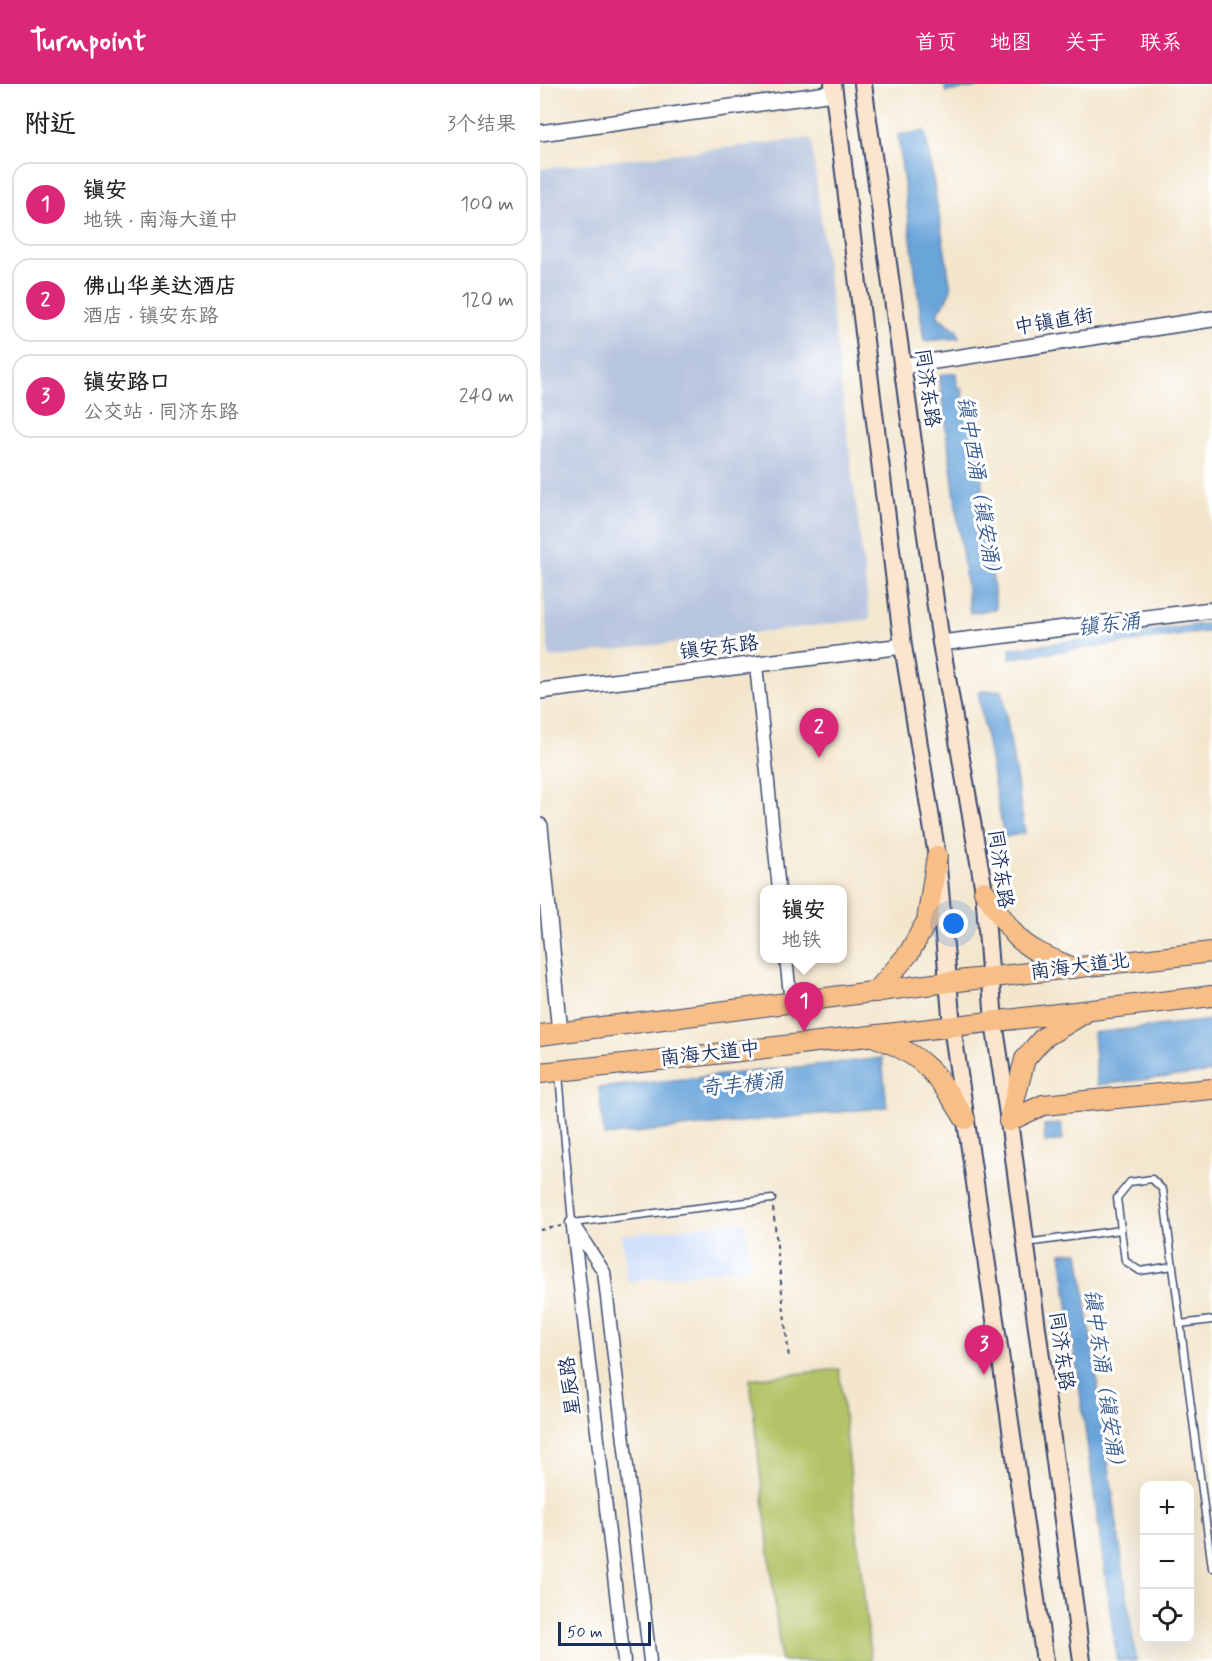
<!DOCTYPE html>
<html lang="zh">
<meta charset="utf-8">
<style>
:root{--surface:#fff;--page:#f2f2f2;--text:#202124;--muted:#757577;--line:#e0e0e0;--accent:#db2777}
body{margin:0;font-family:Mynerve,"LXGW WenKai TC",sans-serif;background:var(--page);color:var(--text)}
.controls{position:absolute;right:18px;bottom:18px;display:grid;overflow:hidden;border-radius:12px;box-shadow:0 6px 24px #0002}
.controls button{width:54px;height:54px;display:grid;place-items:center;padding:0;border:0;border-bottom:2px solid var(--line);background:var(--surface);color:var(--text);font:30px sans-serif}
.scale{position:absolute;left:18px;bottom:15px;width:93px;box-sizing:border-box;padding-left:6px;border:3px solid #1b2f5e;border-top:0;font-size:16px;line-height:21px;white-space:nowrap;color:#1b2f5e;-webkit-text-stroke:4px #fff;paint-order:stroke}
.you{position:absolute;left:414px;top:840px;width:21px;height:21px;margin:-15px;border:4px solid #fff;border-radius:50%;background:#1a73e8;box-shadow:0 0 0 9px #1a73e833}
.badge{display:grid;place-items:center;width:39px;height:39px;border-radius:50%;background:var(--accent);color:#fff;font-size:20px;font-weight:700}
.pin{position:absolute;translate:-50% -50px;filter:drop-shadow(0 2px 3px #0008)}
.pin::after{content:'';position:absolute;top:32px;width:21px;height:18px;background:inherit;clip-path:polygon(0 0,100% 0,50% 100%)}
.popup{position:absolute;left:220px;top:801px;width:87px;height:78px;box-sizing:border-box;display:grid;place-content:center;border-radius:12px;background:var(--surface);filter:drop-shadow(0 2px 4px #0005);font-size:20px;white-space:nowrap;color:var(--muted)}
.popup b{font-size:22px;color:var(--text)}
.popup::after{content:'';position:absolute;left:50%;top:100%;margin-left:-12px;border:12px solid transparent;border-top-color:var(--surface)}
.list{margin:0;padding:0;list-style:none}
h2{display:flex;justify-content:space-between;align-items:center;height:78px;margin:0;padding:0 24px;font-size:26px}
h2 small{font-size:20px;font-weight:400;color:var(--muted)}
.list li{display:grid;grid-template-columns:39px 1fr auto;gap:18px;align-items:center;box-sizing:border-box;height:84px;margin:0 12px 12px;padding:0 12px;border:2px solid var(--line);border-radius:18px}
.list b{display:block;font-size:22px;white-space:nowrap}
.list p{margin:0;font-size:20px;white-space:nowrap;color:var(--muted)}
.list em{font-size:20px;font-style:normal;color:var(--muted)}
.icon{flex:none;width:33px;height:33px;fill:none;stroke:currentColor;stroke-width:2;stroke-linecap:round;stroke-linejoin:round}
.map{position:relative;flex:none;width:672px;height:1577px;overflow:hidden}
header{display:flex;align-items:center;gap:36px;box-sizing:border-box;height:84px;padding:0 30px;background:var(--accent);color:#fff}
header strong{font-size:28px}
nav{display:flex;gap:33px;margin-inline-start:auto;font-size:21px}
main{display:flex}
aside{flex:1;background:var(--surface)}
.map>svg:first-child{display:block}
.built{fill:#cadcf9}
.industrial{fill:#b7c5de}
.green{fill:#b3c467;stroke:#677a62;stroke-width:1.5}
.water{fill:#6aa5da;stroke:#426a9c;stroke-width:1.5}
.lines{fill:none;stroke-linecap:round;stroke-linejoin:round}
.service-casing{stroke:#3b4a6f;stroke-width:9}
.minor-casing{stroke:#3b4a6f;stroke-width:15}
.tertiary-casing{stroke:#3b4a6f;stroke-width:18}
.secondary-casing{stroke:#3b4a6f;stroke-width:20}
.trunk-casing{stroke:#3b4a6f;stroke-width:22}
.path{stroke:#3b4a6f;stroke-width:2;stroke-dasharray:4.5 4.5;stroke-linecap:butt}
.service{stroke:#fff;stroke-width:6}
.minor{stroke:#fff;stroke-width:12}
.tertiary{stroke:#fff;stroke-width:15}
.secondary{stroke:#fce5cf;stroke-width:16}
.trunk{stroke:#f7be87;stroke-width:20}
.labels{text-anchor:middle;dominant-baseline:central;stroke-width:6;stroke-linejoin:round;paint-order:stroke}
.street-label{font-size:20px;fill:#1b2f5e;stroke:#fff}
.water-label{font-size:21px;font-style:italic;fill:#3b5e90;stroke:#fff}
</style>
<header>
<strong>Turnpoint</strong>
<nav><a>首页</a><a>地图</a><a>关于</a><a>联系</a></nav>
</header>
<main>
<aside>
<h2>附近<small>3个结果</small></h2>
<ul class="list">
<li><span class="badge">1</span><div><b>镇安</b><p>地铁 · 南海大道中</p></div><em>100 m</em></li>
<li><span class="badge">2</span><div><b>佛山华美达酒店</b><p>酒店 · 镇安东路</p></div><em>120 m</em></li>
<li><span class="badge">3</span><div><b>镇安路口</b><p>公交站 · 同济东路</p></div><em>240 m</em></li>
</ul>
</aside>
<div class="map">
<svg width="672" height="1577" viewBox="0 0 672 1577">
<rect width="100%" height="100%" fill="#fff"/>
<filter id="ink" filterUnits="userSpaceOnUse"><feTurbulence type="fractalNoise" baseFrequency=".0167" numOctaves="2"/><feDisplacementMap in="SourceGraphic" scale="12" xChannelSelector="R" yChannelSelector="G"/><feConvolveMatrix kernelMatrix="1 2 1 2 8 2 1 2 1" color-interpolation-filters="sRGB"/></filter>
<filter id="wash" filterUnits="userSpaceOnUse"><feTurbulence type="fractalNoise" baseFrequency=".008" numOctaves="4" result="noise"/><feDisplacementMap in="SourceGraphic" scale="24" xChannelSelector="R" yChannelSelector="G"/><feGaussianBlur stdDeviation="1.35" result="paint"/><feColorMatrix in="noise" values="0 0 0 0 0 0 0 0 0 0 0 0 0 0 0 0 0 1.4 0 .05"/><feComposite in="paint" operator="in"/></filter>
<g filter="url(#wash)">
<rect width="100%" height="100%" fill="#f3e6cd"/>
<path class="built" d="M205,1137L210,1183L87,1198L82,1151Z"/>
<path class="industrial" d="M271,54L330,535L9,574L0,472V85Z"/>
<path class="green" d="M299,1285L331,1577H241L210,1295Z"/>
<g class="water">
<path d="M404,0H457L406,8Z"/>
<path d="M385,47L411,205L403,222L398,227V233L417,246L419,254L384,257L358,51Z"/>
<path d="M416,289L417,303L422,304L424,319L434,325L456,525L430,529L399,291Z"/>
<path d="M672,539V547L470,574V565Z"/>
<path d="M462,606L485,749L464,753L438,608Z"/>
<path d="M672,936V988L557,1001L553,949Z"/>
<path d="M342,974L347,1023L64,1052L59,1004Z"/>
<path d="M521,1040L523,1056L505,1058L504,1041Z"/>
<path d="M539,1168L596,1577H577L521,1169Z"/>
</g>
</g>
<g filter="url(#ink)">
<g class="lines">
<g class="service-casing">
<g id="service">
<path d="M19,990L32,1139L232,1115"/>
<path d="M486,1159L581,1146"/>
<path d="M633,1182L600,1187L585,1177L577,1114L590,1098L612,1095L623,1106L672,1484"/>
<path d="M640,1240L672,1236"/>
</g>
</g>
<g class="minor-casing">
<g id="minor">
<path d="M216,581L239,806"/>
<path d="M246,874L251,919"/>
<path d="M32,1139L64,1188L110,1577"/>
<path d="M33,1143L84,1577"/>
</g>
</g>
<g class="tertiary-casing">
<g id="tertiary">
<path d="M0,49L294,9"/>
<path d="M362,282L672,235"/>
<path d="M401,559L672,526"/>
<path d="M0,607L363,562"/>
<path d="M0,742L20,949"/>
</g>
</g>
<g class="secondary-casing">
<g id="secondary">
<path d="M293,0L363,562L397,772L412,942L505,1577"/>
<path d="M323,0L401,559L444,807L454,938L469,1037L542,1577"/>
</g>
</g>
<g class="trunk-casing">
<g id="trunk">
<path d="M444,807C455,823 465,840 478,854C492,868 515,876 533,884"/>
<path d="M336,908L369,869L387,837L397,772"/>
<path d="M0,951L409,898L672,868"/>
<path d="M335,953C383,970 400,993 425,1035"/>
<path d="M0,989L166,971L672,912"/>
<path d="M469,1037L503,1021L672,1005"/>
<path d="M469,1037L485,975L503,954L543,930"/>
</g>
</g>
<g class="path">
<path d="M233,1124L249,1274"/>
<path d="M0,1146L21,1142"/>
</g>
<use href="#service" class="service"/>
<use href="#minor" class="minor"/>
<use href="#tertiary" class="tertiary"/>
<use href="#secondary" class="secondary"/>
<use href="#trunk" class="trunk"/>
</g>
</g>
<g class="labels">
<g class="street-label">
<text transform="translate(514 238) rotate(-9)">中镇直街</text>
<text transform="translate(387 304) rotate(82)">同济东路</text>
<text transform="translate(179 564) rotate(-7)">镇安东路</text>
<text transform="translate(460 785) rotate(82)">同济东路</text>
<text transform="translate(540 883) rotate(-7)">南海大道北</text>
<text transform="translate(170 970) rotate(-6)">南海大道中</text>
<text transform="translate(521 1267) rotate(82)">同济东路</text>
<text transform="translate(31 1302) rotate(-97)">星辰路</text>
</g>
<g class="water-label">
<text transform="translate(439 406) rotate(81)">镇中西涌（镇安涌）</text>
<text transform="translate(569 541) rotate(-7)">镇东涌</text>
<text transform="translate(202 1001) rotate(-6)">奇丰横涌</text>
<text transform="translate(564 1299) rotate(82)">镇中东涌（镇安涌）</text>
</g>
</g>
</svg>
<div class="controls">
<button>+</button>
<button>−</button>
<button><svg class="icon" aria-label="locate" viewBox="0 0 24 24"><circle cx="12" cy="12" r="6"/><path d="M12 2v4M12 18v4M2 12h4M18 12h4"/></svg></button>
</div>
<div class="scale">50 m</div>
<div class="you"></div>
<div class="pin badge" style="left:264px;top:948px">1</div>
<div class="popup"><b>镇安</b>地铁</div>
<div class="pin badge" style="left:279px;top:674px">2</div>
<div class="pin badge" style="left:444px;top:1291px">3</div>
</div>
</main>
